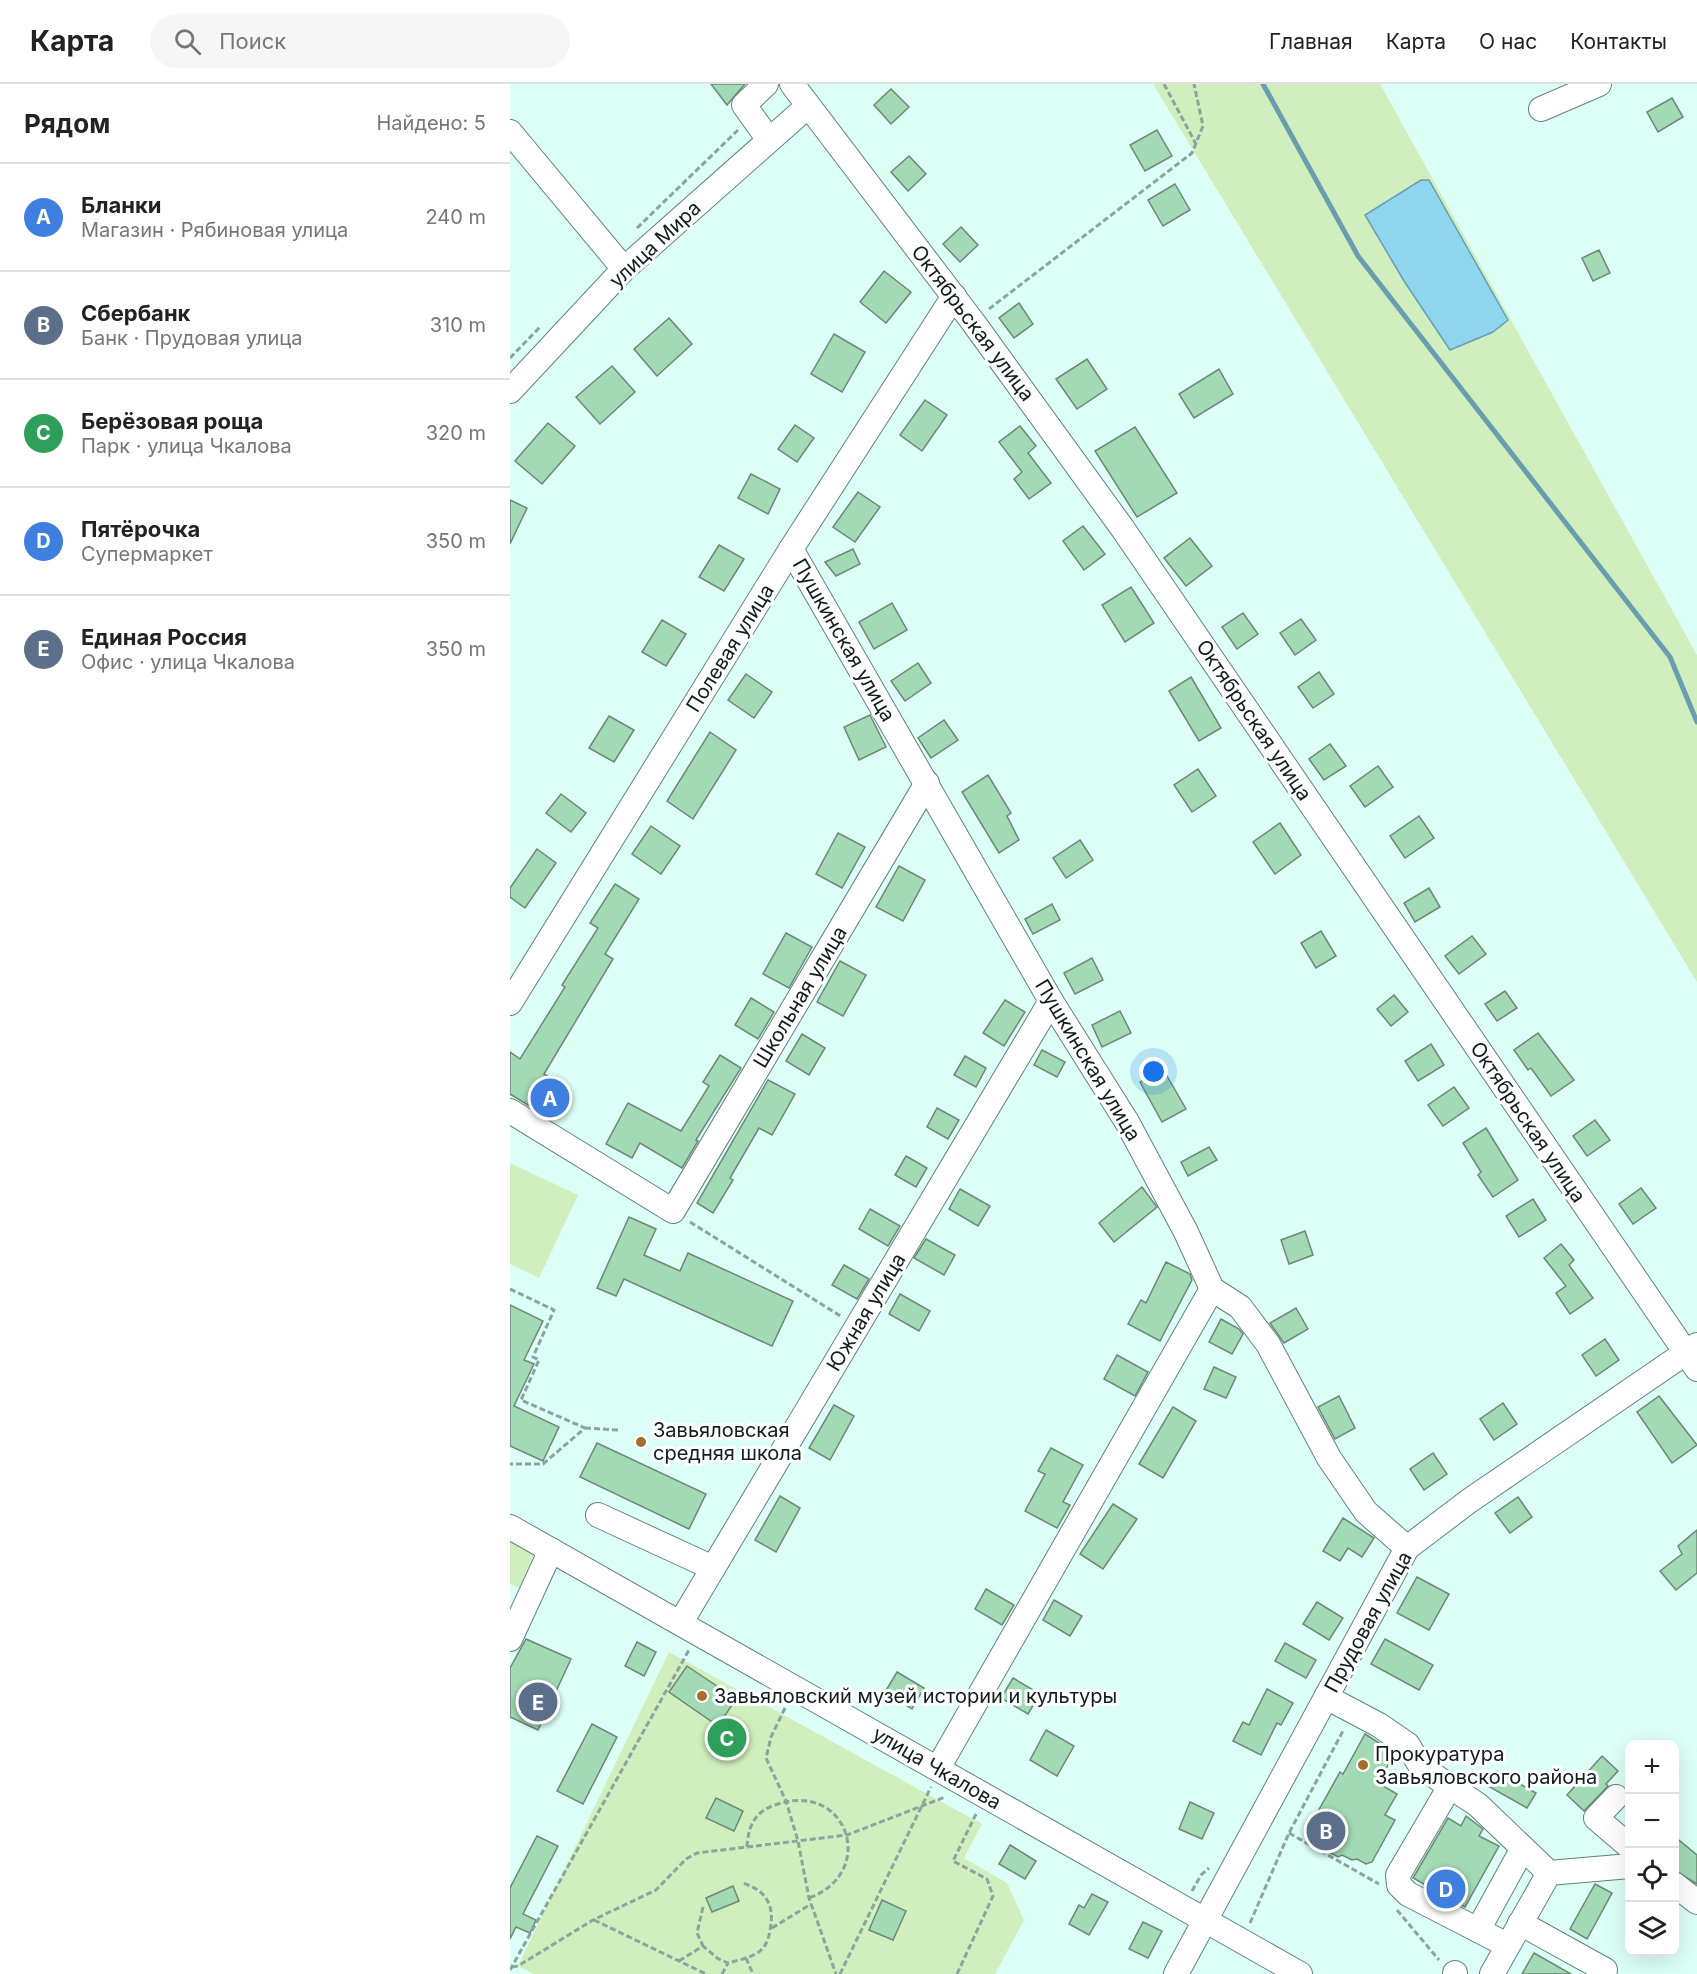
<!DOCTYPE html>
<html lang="ru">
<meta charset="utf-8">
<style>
:root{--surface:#fff;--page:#f6f6f6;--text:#222;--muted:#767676;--line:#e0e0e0;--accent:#0f766e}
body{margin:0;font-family:Inter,sans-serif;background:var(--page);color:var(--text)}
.controls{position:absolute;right:18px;bottom:18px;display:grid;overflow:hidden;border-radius:12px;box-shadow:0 6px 24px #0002}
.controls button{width:54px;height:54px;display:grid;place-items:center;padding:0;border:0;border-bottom:2px solid var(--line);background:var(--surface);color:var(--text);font:30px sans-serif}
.you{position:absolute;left:644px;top:988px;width:21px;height:21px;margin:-15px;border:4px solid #fff;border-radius:50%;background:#1a73e8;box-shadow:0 0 0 9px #1a73e833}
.badge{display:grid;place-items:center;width:39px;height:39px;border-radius:50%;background:var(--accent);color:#fff;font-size:20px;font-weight:700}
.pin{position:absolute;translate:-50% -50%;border:3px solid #fff;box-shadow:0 2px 6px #0006}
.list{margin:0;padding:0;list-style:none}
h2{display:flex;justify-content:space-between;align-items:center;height:78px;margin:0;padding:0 24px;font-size:26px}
h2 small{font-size:20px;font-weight:400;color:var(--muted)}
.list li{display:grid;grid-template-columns:39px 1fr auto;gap:18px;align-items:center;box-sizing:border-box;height:108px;padding:0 24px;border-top:2px solid var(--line)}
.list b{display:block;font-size:22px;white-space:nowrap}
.list p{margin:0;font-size:20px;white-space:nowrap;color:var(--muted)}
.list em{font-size:20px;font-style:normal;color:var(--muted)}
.icon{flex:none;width:33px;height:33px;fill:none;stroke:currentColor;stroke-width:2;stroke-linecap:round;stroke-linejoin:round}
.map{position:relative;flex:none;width:1187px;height:1890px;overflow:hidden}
header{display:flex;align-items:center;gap:36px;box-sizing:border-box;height:84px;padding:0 30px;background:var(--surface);border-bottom:2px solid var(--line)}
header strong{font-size:28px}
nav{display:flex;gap:33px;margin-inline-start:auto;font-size:21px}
.search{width:420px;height:54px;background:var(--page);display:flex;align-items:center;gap:15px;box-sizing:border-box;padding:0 21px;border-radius:33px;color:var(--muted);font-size:22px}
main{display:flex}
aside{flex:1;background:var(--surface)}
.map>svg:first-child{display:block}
.green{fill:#d1efbe}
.water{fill:#8fd5ef;stroke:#699eaf;stroke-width:1.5}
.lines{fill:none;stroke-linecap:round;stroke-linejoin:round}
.stream{stroke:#699eaf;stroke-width:5}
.building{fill:#a1dab5;stroke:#6e8776;stroke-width:1.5}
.minor-casing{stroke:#62827b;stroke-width:26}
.path{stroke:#8aa49e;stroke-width:3;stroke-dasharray:6 3;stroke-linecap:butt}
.minor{stroke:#fff;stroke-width:24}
.poi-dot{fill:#a76d2d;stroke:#fff;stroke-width:2}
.labels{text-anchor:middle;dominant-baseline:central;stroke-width:6;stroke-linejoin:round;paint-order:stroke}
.street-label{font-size:20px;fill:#101d1a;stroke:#fff}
.poi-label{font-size:20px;fill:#101d1a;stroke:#fff;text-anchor:start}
</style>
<header>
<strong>Карта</strong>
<div class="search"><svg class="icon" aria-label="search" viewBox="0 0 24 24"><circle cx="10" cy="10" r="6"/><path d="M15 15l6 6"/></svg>Поиск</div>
<nav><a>Главная</a><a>Карта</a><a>О нас</a><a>Контакты</a></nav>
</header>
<main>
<aside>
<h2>Рядом<small>Найдено: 5</small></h2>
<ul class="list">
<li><span class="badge" style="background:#3f7fe0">A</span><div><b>Бланки</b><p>Магазин · Рябиновая улица</p></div><em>240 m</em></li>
<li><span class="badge" style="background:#5c6f8a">B</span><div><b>Сбербанк</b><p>Банк · Прудовая улица</p></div><em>310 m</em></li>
<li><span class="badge" style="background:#2e9e5b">C</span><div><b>Берёзовая роща</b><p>Парк · улица Чкалова</p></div><em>320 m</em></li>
<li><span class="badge" style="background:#3f7fe0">D</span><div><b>Пятёрочка</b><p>Супермаркет</p></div><em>350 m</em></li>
<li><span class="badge" style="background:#5c6f8a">E</span><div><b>Единая Россия</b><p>Офис · улица Чкалова</p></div><em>350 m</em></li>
</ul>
</aside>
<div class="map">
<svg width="1187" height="1890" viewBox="0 0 1187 1890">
<rect width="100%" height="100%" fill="#dcfff6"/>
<g class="green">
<path d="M643,0H870L1187,571V898Z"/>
<path d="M0,1079L68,1111L29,1194L0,1180Z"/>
<path d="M0,1451L26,1465L10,1504L0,1500Z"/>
<path d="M159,1568L472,1740L454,1774L497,1799L514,1836L485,1890H24L8,1882Z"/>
</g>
<path class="water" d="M911,96H919L998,236L983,248L940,266L894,197L855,131Z"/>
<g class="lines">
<path class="stream" d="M753,0L848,172L1160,573L1187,638"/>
</g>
<g class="building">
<path d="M201,0H235L217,21Z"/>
<path d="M381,5L399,23L381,40L364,21Z"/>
<path d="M1162,14L1173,33L1148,48L1137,28Z"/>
<path d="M647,46L662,72L635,87L620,61Z"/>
<path d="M399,72L416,90L398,107L381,88Z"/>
<path d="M665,100L680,126L653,142L638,116Z"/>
<path d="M451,143L468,161L450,178L433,160Z"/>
<path d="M1089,166L1100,189L1083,197L1072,174Z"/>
<path d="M374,187L401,208L376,239L350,218Z"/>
<path d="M509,219L523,240L504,254L489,234Z"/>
<path d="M159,234L182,260L147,292L124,265Z"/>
<path d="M324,250L355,268L332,308L301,290Z"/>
<path d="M577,275L597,305L567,325L546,295Z"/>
<path d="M102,282L125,308L90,340L66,313Z"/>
<path d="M709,285L723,310L684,334L669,310Z"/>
<path d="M415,316L437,331L412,367L390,351Z"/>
<path d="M38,339L65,362L32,400L5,377Z"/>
<path d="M285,341L304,354L287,378L268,365Z"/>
<path d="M510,342L526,362L518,369L541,399L519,415L504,395L512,388L489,358Z"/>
<path d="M625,343L667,409L627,433L585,367Z"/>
<path d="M241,390L270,405L258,430L228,414Z"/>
<path d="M348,408L370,423L345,458L323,443Z"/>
<path d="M0,416L17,424L0,460Z"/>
<path d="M573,442L595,470L574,486L553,457Z"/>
<path d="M680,454L702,482L676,502L654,474Z"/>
<path d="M209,461L234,475L214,507L189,493Z"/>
<path d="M343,465L350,480L326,492L315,478Z"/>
<path d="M621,503L644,539L615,558L592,521Z"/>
<path d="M382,519L397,546L364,565L349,538Z"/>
<path d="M733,529L748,550L727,565L712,543Z"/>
<path d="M791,535L806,556L785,571L770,549Z"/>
<path d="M152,536L176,550L156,582L132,568Z"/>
<path d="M408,579L421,599L395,617L381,597Z"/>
<path d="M809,588L824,610L803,624L788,603Z"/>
<path d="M236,590L262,608L244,634L218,616Z"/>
<path d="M681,593L711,644L689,657L659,607Z"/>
<path d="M360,631L376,663L349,676L334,643Z"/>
<path d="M99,632L124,646L104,678L79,664Z"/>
<path d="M434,636L448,656L421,674L408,654Z"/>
<path d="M200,648L226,666L183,735L157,717Z"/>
<path d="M820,660L836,682L814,696L799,675Z"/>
<path d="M868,682L883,703L855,723L840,702Z"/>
<path d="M688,685L706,712L682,728L664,701Z"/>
<path d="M478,691L501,729L497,732L509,756L489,769L452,708Z"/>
<path d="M51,710L76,729L61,748L36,729Z"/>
<path d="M909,732L924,754L895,774L880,752Z"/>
<path d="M770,739L791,771L765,790L743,758Z"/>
<path d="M141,742L170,762L151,790L122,770Z"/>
<path d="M328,749L355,763L332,804L306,790Z"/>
<path d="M570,756L583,776L556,794L543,774Z"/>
<path d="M27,765L46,779L15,824L0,813V804Z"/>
<path d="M389,782L415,796L393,837L366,823Z"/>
<path d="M105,800L129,815L95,870L103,875L34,990L59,1006L41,1035L0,1010V968L10,975L55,903L52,901L88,844L80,839Z"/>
<path d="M919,804L930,823L905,838L894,819Z"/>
<path d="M542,820L550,836L523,850L515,835Z"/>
<path d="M811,847L826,872L806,884L791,859Z"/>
<path d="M276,849L302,863L279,904L253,890Z"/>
<path d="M962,852L976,870L949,890L935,872Z"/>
<path d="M582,874L593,896L565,910L554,889Z"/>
<path d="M330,877L356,891L333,932L307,918Z"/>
<path d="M995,907L1007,924L987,937L975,920Z"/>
<path d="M884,911L898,928L881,942L867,925Z"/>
<path d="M241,914L264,928L248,955L225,941Z"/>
<path d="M495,916L515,928L494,962L473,949Z"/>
<path d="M610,927L621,949L592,963L582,941Z"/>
<path d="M1028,949L1064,996L1041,1012L1021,984L1018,986L1004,966Z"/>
<path d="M292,950L315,964L299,991L276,977Z"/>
<path d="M921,960L934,981L908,997L895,977Z"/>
<path d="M532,966L555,978L547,993L524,981Z"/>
<path d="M210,971L231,984L186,1056L188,1057L172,1084L130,1059L122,1074L96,1060L118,1019L171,1047L199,1002L193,998Z"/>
<path d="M455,972L476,984L466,1003L444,991Z"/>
<path d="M653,985L676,1025L652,1038L630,998Z"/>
<path d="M258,996L285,1010L262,1051L249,1044L220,1094L223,1096L203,1129L187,1119Z"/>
<path d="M944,1003L959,1024L933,1042L918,1021Z"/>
<path d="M427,1024L449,1036L438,1055L417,1043Z"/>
<path d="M1085,1036L1100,1056L1077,1072L1063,1052Z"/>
<path d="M976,1044L1008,1096L983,1113L968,1091L971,1088L953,1059Z"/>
<path d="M699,1063L707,1076L678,1092L671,1078Z"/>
<path d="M396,1072L417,1084L406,1103L385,1091Z"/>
<path d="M632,1103L647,1123L604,1158L589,1139Z"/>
<path d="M1131,1104L1146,1124L1123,1140L1109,1120Z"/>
<path d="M450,1105L480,1122L468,1142L439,1125Z"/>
<path d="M1023,1115L1036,1136L1009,1153L996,1132Z"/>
<path d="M360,1125L390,1142L378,1162L349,1145Z"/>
<path d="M119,1133L146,1145L134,1171L170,1187L178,1169L283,1217L262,1262L114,1195L106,1212L87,1204Z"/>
<path d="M795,1147L803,1171L779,1180L771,1156Z"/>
<path d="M416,1155L445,1171L434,1191L404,1174Z"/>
<path d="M1051,1160L1064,1176L1059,1181L1083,1214L1060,1230L1046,1209L1056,1202L1034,1174Z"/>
<path d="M656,1178L680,1190L682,1196L650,1257L618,1240L631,1216L636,1219Z"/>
<path d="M334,1181L359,1195L347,1215L322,1201Z"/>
<path d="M390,1210L420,1227L409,1247L379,1230Z"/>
<path d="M0,1221L33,1237L14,1276L24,1280L4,1322L49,1343L33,1377L0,1362Z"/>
<path d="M786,1224L798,1245L774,1259L760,1239Z"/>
<path d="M711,1235L729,1245L733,1250L722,1270L699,1258Z"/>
<path d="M1095,1255L1109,1276L1086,1292L1072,1271Z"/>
<path d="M607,1271L638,1288L625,1312L594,1295Z"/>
<path d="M704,1283L726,1293L716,1314L694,1305Z"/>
<path d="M829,1312L845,1344L825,1355L808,1323Z"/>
<path d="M1149,1312L1187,1361L1162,1379L1127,1328Z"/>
<path d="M993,1319L1007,1340L984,1356L970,1335Z"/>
<path d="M324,1321L344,1332L320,1376L299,1364Z"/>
<path d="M663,1323L686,1337L653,1394L629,1380Z"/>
<path d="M87,1359L196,1410L179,1445L70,1393Z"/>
<path d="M541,1364L573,1381L553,1418L560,1421L547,1444L515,1427L535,1390L528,1387Z"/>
<path d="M923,1369L937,1390L914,1406L900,1385Z"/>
<path d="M270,1412L290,1424L266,1468L245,1456Z"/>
<path d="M1008,1413L1022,1433L1000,1449L985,1429Z"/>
<path d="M603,1420L627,1435L593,1485L570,1470Z"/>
<path d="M833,1434L864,1454L852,1473L838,1464L830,1477L813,1467Z"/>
<path d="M1187,1446V1489L1166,1506L1150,1487L1172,1470L1168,1462Z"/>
<path d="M907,1493L939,1510L919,1546L887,1529Z"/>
<path d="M476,1505L504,1521L492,1541L465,1525Z"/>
<path d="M544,1516L572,1532L560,1552L533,1536Z"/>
<path d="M807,1518L833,1534L819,1556L793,1540Z"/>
<path d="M16,1555L61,1575L28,1646L0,1633V1584Z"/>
<path d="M875,1555L923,1581L909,1606L861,1580Z"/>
<path d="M127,1558L146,1568L134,1592L115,1582Z"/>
<path d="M775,1559L806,1576L796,1594L765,1577Z"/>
<path d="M177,1582L226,1615L208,1642L159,1608Z"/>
<path d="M387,1588L414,1604L402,1625L375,1608Z"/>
<path d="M503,1594L530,1610L518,1630L491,1614Z"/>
<path d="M757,1605L783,1619L771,1641L767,1639L751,1671L723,1657L733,1638L739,1641Z"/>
<path d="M82,1640L107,1653L73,1720L47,1707Z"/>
<path d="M536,1646L564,1662L547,1692L520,1676Z"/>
<path d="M855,1650L885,1669L868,1699L887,1710L875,1731L885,1736L862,1778L856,1780L847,1775L842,1776L832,1771L828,1773L821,1769L817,1758L797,1747L830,1688L833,1690Z"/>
<path d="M1092,1672L1108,1687L1096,1700L1098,1702L1074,1727L1057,1711Z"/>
<path d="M987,1687L1026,1709L1017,1724L978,1702Z"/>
<path d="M206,1714L233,1727L224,1747L196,1734Z"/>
<path d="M680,1718L704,1729L692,1755L669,1745Z"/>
<path d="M956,1732L973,1745L969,1752L989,1762L955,1823L903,1794L938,1734L951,1742Z"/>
<path d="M27,1752L48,1762L13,1830L26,1836L20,1849L6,1843L0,1855V1804Z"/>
<path d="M1164,1752L1187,1771V1800L1164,1786Z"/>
<path d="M500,1761L526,1777L515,1795L489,1780Z"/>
<path d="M1085,1800L1102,1809L1077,1855L1060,1845Z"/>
<path d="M223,1802L229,1817L202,1828L196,1814Z"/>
<path d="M582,1810L598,1818L579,1851L559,1840L569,1821L574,1824Z"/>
<path d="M372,1816L396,1827L383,1856L359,1846Z"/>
<path d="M633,1838L652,1847L638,1874L619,1865Z"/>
<path d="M1024,1869L1061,1890H1012Z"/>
</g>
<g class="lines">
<g class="minor-casing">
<g id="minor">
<path d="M256,0L234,21L259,56"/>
<path d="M282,0L463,238L613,445L1187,1285"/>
<path d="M1031,25L1089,0"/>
<path d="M0,48L114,185"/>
<path d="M0,307L114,185L298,22"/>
<path d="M281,465L541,917L617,1038L676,1148L702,1205L730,1223L758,1260L819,1374L856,1428L897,1464"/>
<path d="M0,919L281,465L444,212"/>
<path d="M0,1027L163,1127L417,699"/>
<path d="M88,1431L203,1484"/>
<path d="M0,1443L790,1890"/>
<path d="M171,1538L541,917"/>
<path d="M0,1555L41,1466"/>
<path d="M816,1613L869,1641L898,1661L911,1683L968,1721L1039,1789"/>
<path d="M428,1684L702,1205"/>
<path d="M939,1704L888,1791L889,1801L898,1810L997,1861"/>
<path d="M1106,1713L1086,1734L1120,1763"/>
<path d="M1164,1800L1187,1818"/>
<path d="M1010,1839L1095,1886"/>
<path d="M968,1846L1013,1764"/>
<path d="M666,1890L897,1464L959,1417L1187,1261"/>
<path d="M945,1890V1889"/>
<path d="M982,1890L1039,1789L1120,1782"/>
</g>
</g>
<g class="path">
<path d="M654,0L686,60"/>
<path d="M127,144L228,46"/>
<path d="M479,225L682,69L693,42L684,0"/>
<path d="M0,274L30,243"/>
<path d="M180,1138L332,1233"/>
<path d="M0,1205L44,1226L23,1273L29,1276L11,1316L75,1344L33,1380H0"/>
<path d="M75,1344L108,1346"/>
<path d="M275,1624L261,1653L256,1674L276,1717L288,1757L299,1814L326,1890"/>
<path d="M779,1749L869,1800"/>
<path d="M237,1763C238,1743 244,1728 265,1721C337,1695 369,1788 299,1814"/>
<path d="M682,1807L691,1791L699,1784"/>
<path d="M193,1823L187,1849L193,1862"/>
<path d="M887,1826L929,1876"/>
<path d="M84,1836L196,1890"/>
<path d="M740,1839L779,1749L834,1645"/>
<path d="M262,1844L301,1820"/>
<path d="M236,1874L243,1890"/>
<path d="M169,1877L193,1862L207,1874L218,1879C228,1876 241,1874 250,1867C256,1862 259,1854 260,1846C265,1822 257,1807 233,1799"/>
<path d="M2,1883L8,1882L83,1836L146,1806L176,1775L187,1769L337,1751L435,1713"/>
<path d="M0,1886L179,1566"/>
<path d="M212,1890L218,1879"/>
<path d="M330,1890L421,1703"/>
<path d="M447,1890L483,1812L477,1795L443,1777L466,1730"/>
</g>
<use href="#minor" class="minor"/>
</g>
<g class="poi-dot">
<circle cx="131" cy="1358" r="6"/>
<circle cx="192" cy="1612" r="6"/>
<circle cx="853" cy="1681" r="6"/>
</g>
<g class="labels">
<g class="street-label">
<text transform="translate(145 160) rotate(-43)">улица Мира</text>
<text transform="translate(463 239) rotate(53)">Октябрьская улица</text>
<text transform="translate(334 556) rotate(60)">Пушкинская улица</text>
<text transform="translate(220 564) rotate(-58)">Полевая улица</text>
<text transform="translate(744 636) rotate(56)">Октябрьская улица</text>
<text transform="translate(290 913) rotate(-59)">Школьная улица</text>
<text transform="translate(578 976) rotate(59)">Пушкинская улица</text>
<text transform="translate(1018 1038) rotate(56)">Октябрьская улица</text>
<text transform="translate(356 1228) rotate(-59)">Южная улица</text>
<text transform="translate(858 1538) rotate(-61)">Прудовая улица</text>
<text transform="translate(427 1684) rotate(30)">улица Чкалова</text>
</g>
<g class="poi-label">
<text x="143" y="1346">Завьяловская<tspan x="143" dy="23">средняя школа</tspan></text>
<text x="204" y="1612">Завьяловский музей истории и культуры</text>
<text x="865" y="1670">Прокуратура<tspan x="865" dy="23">Завьяловского района</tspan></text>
</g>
</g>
</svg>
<div class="controls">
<button>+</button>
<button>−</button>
<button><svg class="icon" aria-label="locate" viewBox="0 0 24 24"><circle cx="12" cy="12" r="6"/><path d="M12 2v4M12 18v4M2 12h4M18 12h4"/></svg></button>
<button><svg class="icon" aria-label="layers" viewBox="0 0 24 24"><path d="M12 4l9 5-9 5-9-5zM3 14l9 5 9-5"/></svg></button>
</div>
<div class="you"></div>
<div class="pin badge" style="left:40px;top:1014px;background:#3f7fe0">A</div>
<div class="pin badge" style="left:816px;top:1747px;background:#5c6f8a">B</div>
<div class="pin badge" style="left:217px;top:1654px;background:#2e9e5b">C</div>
<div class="pin badge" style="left:936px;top:1805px;background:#3f7fe0">D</div>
<div class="pin badge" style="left:28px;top:1618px;background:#5c6f8a">E</div>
</div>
</main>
